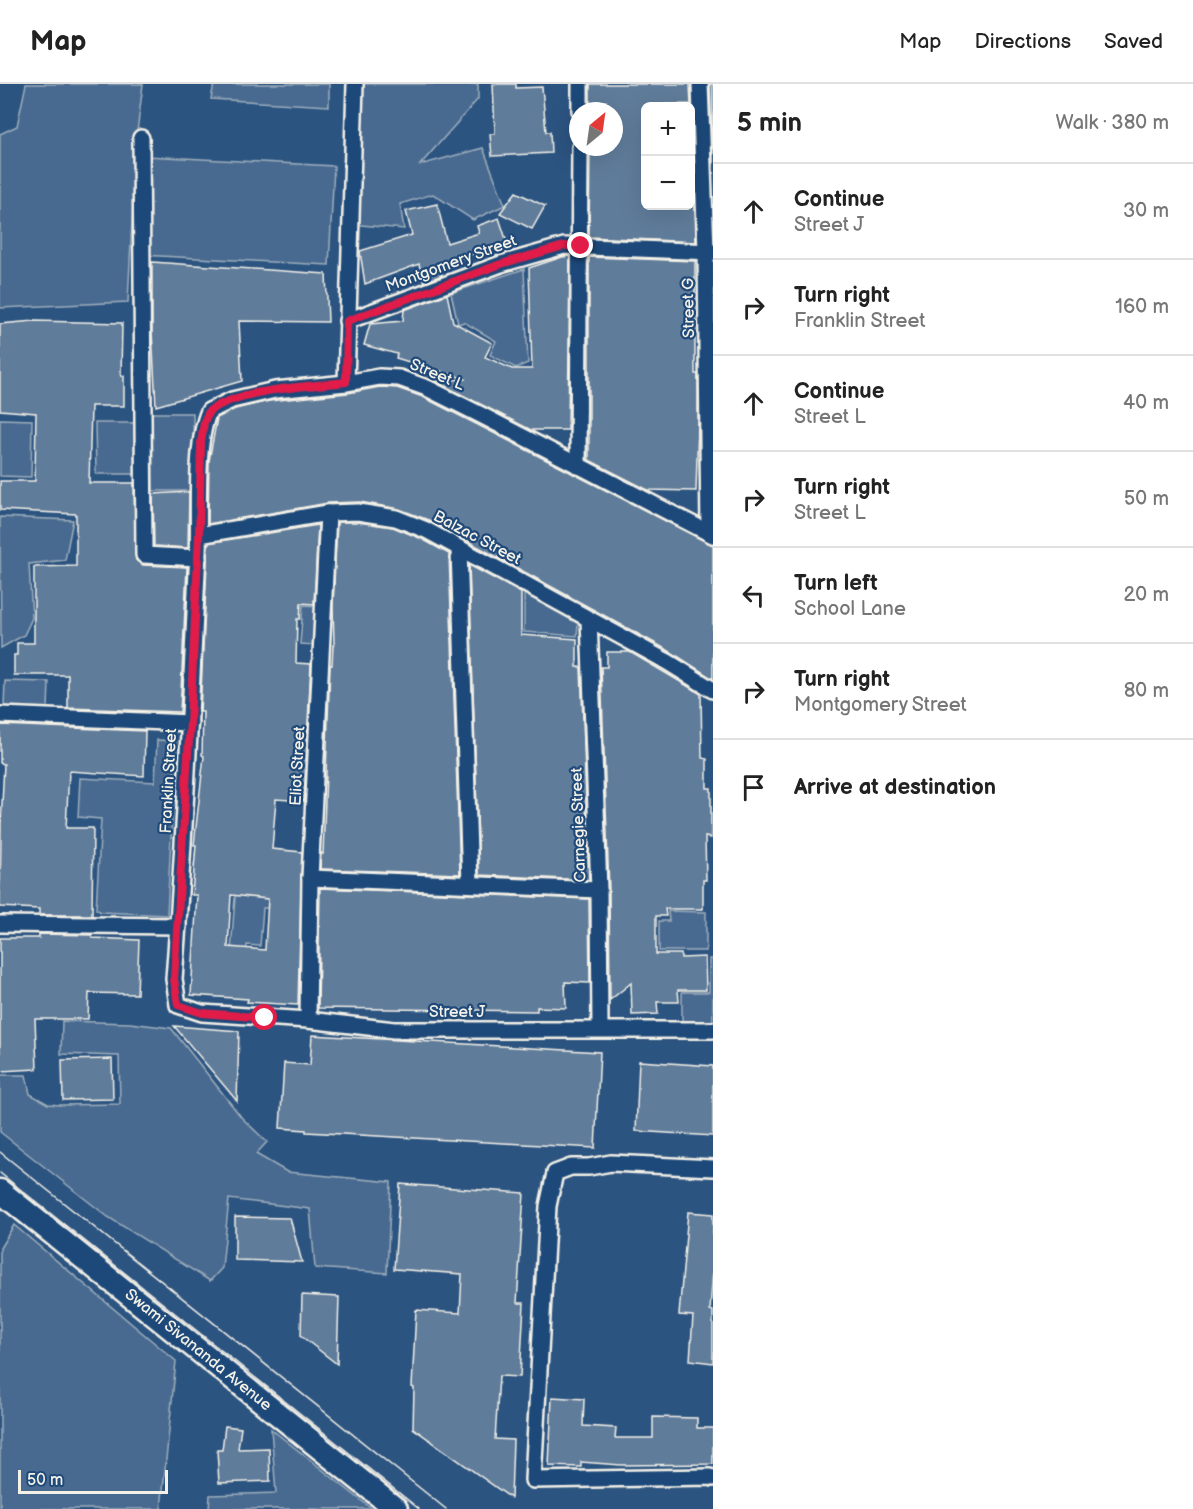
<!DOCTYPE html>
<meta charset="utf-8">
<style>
:root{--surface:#fff;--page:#f2f2f2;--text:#222;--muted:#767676;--line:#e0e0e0}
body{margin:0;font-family:"Balsamiq Sans",sans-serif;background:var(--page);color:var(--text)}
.controls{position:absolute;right:18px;top:18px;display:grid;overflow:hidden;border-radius:9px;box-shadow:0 6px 24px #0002}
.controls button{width:54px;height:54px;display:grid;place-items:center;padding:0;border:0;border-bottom:2px solid var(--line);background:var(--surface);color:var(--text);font:30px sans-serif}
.compass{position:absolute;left:569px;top:18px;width:54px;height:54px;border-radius:50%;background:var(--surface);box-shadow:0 6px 24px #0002;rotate:29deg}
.scale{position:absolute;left:18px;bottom:15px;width:150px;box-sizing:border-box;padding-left:6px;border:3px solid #f4f1e8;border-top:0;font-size:16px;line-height:21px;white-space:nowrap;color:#f4f1e8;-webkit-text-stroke:4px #1f4a7a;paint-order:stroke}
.stop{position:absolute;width:18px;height:18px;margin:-14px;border:4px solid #e11d48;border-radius:50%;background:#fff}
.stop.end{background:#e11d48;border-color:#fff;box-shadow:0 2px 6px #0008}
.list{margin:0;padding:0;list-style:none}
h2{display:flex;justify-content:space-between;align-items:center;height:78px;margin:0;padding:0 24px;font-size:26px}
h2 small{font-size:20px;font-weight:400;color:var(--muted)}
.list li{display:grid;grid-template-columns:39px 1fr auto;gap:18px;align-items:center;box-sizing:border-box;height:96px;padding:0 24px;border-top:2px solid var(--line)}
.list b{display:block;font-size:22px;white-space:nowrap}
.list p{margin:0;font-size:20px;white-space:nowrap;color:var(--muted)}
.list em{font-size:20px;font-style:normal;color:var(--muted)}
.icon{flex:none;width:33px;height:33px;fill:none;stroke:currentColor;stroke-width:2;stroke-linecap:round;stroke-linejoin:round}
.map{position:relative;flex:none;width:713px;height:1425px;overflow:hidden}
header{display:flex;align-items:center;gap:36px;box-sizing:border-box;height:84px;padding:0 30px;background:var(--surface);border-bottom:2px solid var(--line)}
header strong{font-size:28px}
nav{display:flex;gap:33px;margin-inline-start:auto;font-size:21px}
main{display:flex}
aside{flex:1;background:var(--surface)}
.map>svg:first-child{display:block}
.green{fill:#496b90;stroke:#9eaebc;stroke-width:1.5}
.building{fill:#5e7b9a;stroke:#f4f1e8;stroke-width:1.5;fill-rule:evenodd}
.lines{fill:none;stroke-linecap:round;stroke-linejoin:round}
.street-casing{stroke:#f4f1e8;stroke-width:20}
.secondary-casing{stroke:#f4f1e8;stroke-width:27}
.street{stroke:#1f4a7a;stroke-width:15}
.secondary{stroke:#1f4a7a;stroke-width:22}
.tram{stroke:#f4f1e8;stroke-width:1.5}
.route{stroke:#e11d48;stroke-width:8}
.labels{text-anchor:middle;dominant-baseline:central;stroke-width:4.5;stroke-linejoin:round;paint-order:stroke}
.street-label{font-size:16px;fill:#f4f1e8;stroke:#1f4a7a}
</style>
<header>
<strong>Map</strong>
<nav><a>Map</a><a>Directions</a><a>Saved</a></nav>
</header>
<main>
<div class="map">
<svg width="713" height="1425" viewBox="0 0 713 1425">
<rect width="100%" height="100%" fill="#2c5481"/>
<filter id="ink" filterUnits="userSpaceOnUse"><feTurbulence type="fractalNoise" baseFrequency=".0167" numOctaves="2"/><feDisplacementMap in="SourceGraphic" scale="12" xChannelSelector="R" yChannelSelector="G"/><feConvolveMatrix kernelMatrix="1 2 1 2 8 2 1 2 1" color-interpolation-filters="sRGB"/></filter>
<g filter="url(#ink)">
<g class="green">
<path d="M26,0H143L136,56L128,218L0,224V50L17,42Z"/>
<path d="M214,0H329V22L211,15Z"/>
<path d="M361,0H478V15L420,81L483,64L505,121L473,136L433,110L400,120L404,145L350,140Z"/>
<path d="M146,72L334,82L329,181L141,171Z"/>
<path d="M524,185L528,279L516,284L490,271L496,257L464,238L458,240L451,209Z"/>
<path d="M152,329H193L194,407H153Z"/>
<path d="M0,335L32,336L31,393L0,392Z"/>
<path d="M95,339H135V390H96Z"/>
<path d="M0,433L73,436L65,476L29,480L32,534L24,551L1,564Z"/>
<path d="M524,508L578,539L577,552L524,548Z"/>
<path d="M303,521L318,522L315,561L300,560Z"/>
<path d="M5,597L49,598L48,624L4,623Z"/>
<path d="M157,656L176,657L167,831L101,828L96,825L101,735L78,733L80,694L155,698Z"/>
<path d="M252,745L247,813L271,815L270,824H263L260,862L247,861L246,868L231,867L237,786L194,782L196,764L230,766Z"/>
<path d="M668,827L706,828V867H659V837H669Z"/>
<path d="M709,875H713V937L682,938V908H709Z"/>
<path d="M62,937L130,939L171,944L242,1034L267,1058L256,1070L287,1088L391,1098L387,1189L315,1184L310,1125L229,1115L222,1184L210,1197L108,1133L0,1048V991H26L30,1010L48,1020L60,1021L120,1020L119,972L61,970Z"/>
<path d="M14,1141L176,1277L161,1425H0V1164Z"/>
<path d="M271,1345L372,1425H209L210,1411L276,1409Z"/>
</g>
<g class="building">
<path d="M493,0H516V4L542,3L546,48H550L551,69L492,72L490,50H495Z"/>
<path d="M590,0H690L694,92H690V20L645,21V122H695L696,158L589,153L590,63H614V27H590Z"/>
<path d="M710,0H713V90Z"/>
<path d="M516,108L545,122L532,145L500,129Z"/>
<path d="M437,120L447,159L479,149L477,142L499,134L507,158L440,182L442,191L424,198L419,180L365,200L360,167L412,151L406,127Z"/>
<path d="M570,172L568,346H531L435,297L466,295L396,274L397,270L364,261L370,240L403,237L404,226L447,210L453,238L492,259L485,273L512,285H532L529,184L562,173Z"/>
<path d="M589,173L695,177V290H698V336L696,407L648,406L589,376Z"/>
<path d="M152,178L326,190L328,238L239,237L242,297L156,322L152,247Z"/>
<path d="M34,237L122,239L121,292H124V322H91L89,399H134L136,476L143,481L187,483L180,628L68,624V591H14V571H17V559H34V483L76,482V430L0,426V397H35L36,329L0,326V240Z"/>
<path d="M380,303L397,304L423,313L713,461V595L671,568L431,437L399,425L360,418L328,419L208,440L209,377L217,334L235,325L269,317L348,309Z"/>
<path d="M189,408L188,464L154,462L153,410Z"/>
<path d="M337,438H357L393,443L422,455L449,470L460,790L320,785L321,769L323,770L330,581H332L333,561H334L333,521Z"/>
<path d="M318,441L314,520L301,519L300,535H297L296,579L311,580L304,717L276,715L272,765L302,768L298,921L247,918L248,915L191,911L197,811H192L196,761H194L204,672L202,671L203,628H200L208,459ZM231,811L268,815L265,866L228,863Z"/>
<path d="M469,481L521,509V551L577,555V583H581L589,796L479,791Z"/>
<path d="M607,568H630L701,610L702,674L707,675V704H711V754L705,753L706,796H703V825H665L666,832H656V870H681V874L705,873L706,906H678L679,918H657L658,930L632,931L631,899L610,916L609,806L601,583H607Z"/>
<path d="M0,641L145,647L144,692L69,687L66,744H93L92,831H39V825L0,823L1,740L4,680L0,679Z"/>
<path d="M320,804L589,815L590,899L565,898L566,924L537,923V927L318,924Z"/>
<path d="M39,850L92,851V854L139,856L137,910L89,909L88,935H35L37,985L0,987V854H39Z"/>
<path d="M174,942L239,947L237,1017Z"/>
<path d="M312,951L600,968L595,1064L306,1048V1046L280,1044L284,979L310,981Z"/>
<path d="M112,975L113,1015L63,1016L62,976Z"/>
<path d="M639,977L713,982V1052L636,1047Z"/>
<path d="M400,1100L524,1109L517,1219H524L520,1293L499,1292L495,1355L513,1356L511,1414L413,1344L414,1304L412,1303L416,1226L460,1229L462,1190L394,1185Z"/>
<path d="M688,1128L713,1130V1187L710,1226L713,1227V1279L690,1276L693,1232L679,1231Z"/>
<path d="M235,1133L290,1134L302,1178L235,1176Z"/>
<path d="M302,1211L339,1213L337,1280L301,1252Z"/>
<path d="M552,1313L584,1315L583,1342L616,1344L615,1354H653V1333L697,1334V1344H713V1380L621,1381L581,1378V1383L549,1382Z"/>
<path d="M225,1342L241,1344L238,1365L269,1364L270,1397L219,1399L217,1366H222Z"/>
</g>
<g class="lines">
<g class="street-casing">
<g id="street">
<path d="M580,0V27"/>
<path d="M700,0L706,167L709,448"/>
<path d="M141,54L144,471L198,474"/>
<path d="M347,237L501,180L564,162L713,168"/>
<path d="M346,299L355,0"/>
<path d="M578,382L580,63"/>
<path d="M199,451L328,429L358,428L396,434L426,446L516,495L666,577L713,606"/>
<path d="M713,451L481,331L427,304L399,294L379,293L346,299L275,306L232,316L209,327C194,361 200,428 198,467C191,610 185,753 174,895L178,921L202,929L308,936L394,946H713"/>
<path d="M459,466L470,800"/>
<path d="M589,535L599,806L600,945"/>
<path d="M0,631L190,639"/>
<path d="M310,794L599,806"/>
<path d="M0,840L178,842"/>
<path d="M308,936L310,794L328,429"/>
<path d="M713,1084L611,1079L589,1083H571L555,1089L548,1122L533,1396L710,1393L713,1394"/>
</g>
</g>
<g class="secondary-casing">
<path id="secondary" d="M0,1107L396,1425"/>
</g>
<use href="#street" class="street"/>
<use href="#secondary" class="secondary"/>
<g class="tram">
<path d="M0,1068L446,1425"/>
<path d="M0,1089L419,1425"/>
</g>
</g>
</g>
<g class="lines" filter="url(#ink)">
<path class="route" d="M265,934L202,929L178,921L174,895L190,639L199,451L201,359L204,338L209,327C243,304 305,303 346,298L347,237L501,180L564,162H581"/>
</g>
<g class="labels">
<g class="street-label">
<text transform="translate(451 180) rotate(-20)">Montgomery Street</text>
<text transform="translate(689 224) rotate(-91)">Street G</text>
<text transform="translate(437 291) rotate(23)">Street L</text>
<text transform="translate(477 454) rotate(28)">Balzac Street</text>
<text transform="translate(298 682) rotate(-87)">Eliot Street</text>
<text transform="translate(169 697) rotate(-87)">Franklin Street</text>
<text transform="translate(579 741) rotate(-92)">Carnegie Street</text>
<text x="457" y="928">Street J</text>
<text transform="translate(198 1266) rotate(39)">Swami Sivananda Avenue</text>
</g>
</g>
</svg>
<div class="controls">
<button>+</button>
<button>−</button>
</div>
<svg class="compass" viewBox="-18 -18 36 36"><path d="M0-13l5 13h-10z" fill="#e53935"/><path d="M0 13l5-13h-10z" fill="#767676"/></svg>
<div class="scale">50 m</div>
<div class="stop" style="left:265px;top:934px"></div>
<div class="stop end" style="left:581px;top:162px"></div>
</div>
<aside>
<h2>5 min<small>Walk · 380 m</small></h2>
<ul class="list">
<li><svg class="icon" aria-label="ahead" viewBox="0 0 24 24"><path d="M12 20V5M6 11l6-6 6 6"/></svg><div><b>Continue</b><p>Street J</p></div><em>30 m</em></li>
<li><svg class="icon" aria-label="right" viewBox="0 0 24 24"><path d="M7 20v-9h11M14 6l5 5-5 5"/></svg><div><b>Turn right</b><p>Franklin Street</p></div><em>160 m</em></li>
<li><svg class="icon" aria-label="ahead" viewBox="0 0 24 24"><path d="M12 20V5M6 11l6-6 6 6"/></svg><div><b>Continue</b><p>Street L</p></div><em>40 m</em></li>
<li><svg class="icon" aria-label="right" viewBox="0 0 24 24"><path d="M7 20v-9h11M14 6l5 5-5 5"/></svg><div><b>Turn right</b><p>Street L</p></div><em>50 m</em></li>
<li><svg class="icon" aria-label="left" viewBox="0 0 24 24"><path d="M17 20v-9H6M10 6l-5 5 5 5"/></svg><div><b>Turn left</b><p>School Lane</p></div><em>20 m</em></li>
<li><svg class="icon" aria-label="right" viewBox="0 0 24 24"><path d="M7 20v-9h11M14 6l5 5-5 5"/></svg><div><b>Turn right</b><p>Montgomery Street</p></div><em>80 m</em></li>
<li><svg class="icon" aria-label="arrive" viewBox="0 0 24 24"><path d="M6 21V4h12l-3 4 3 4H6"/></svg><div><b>Arrive at destination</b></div></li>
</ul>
</aside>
</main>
